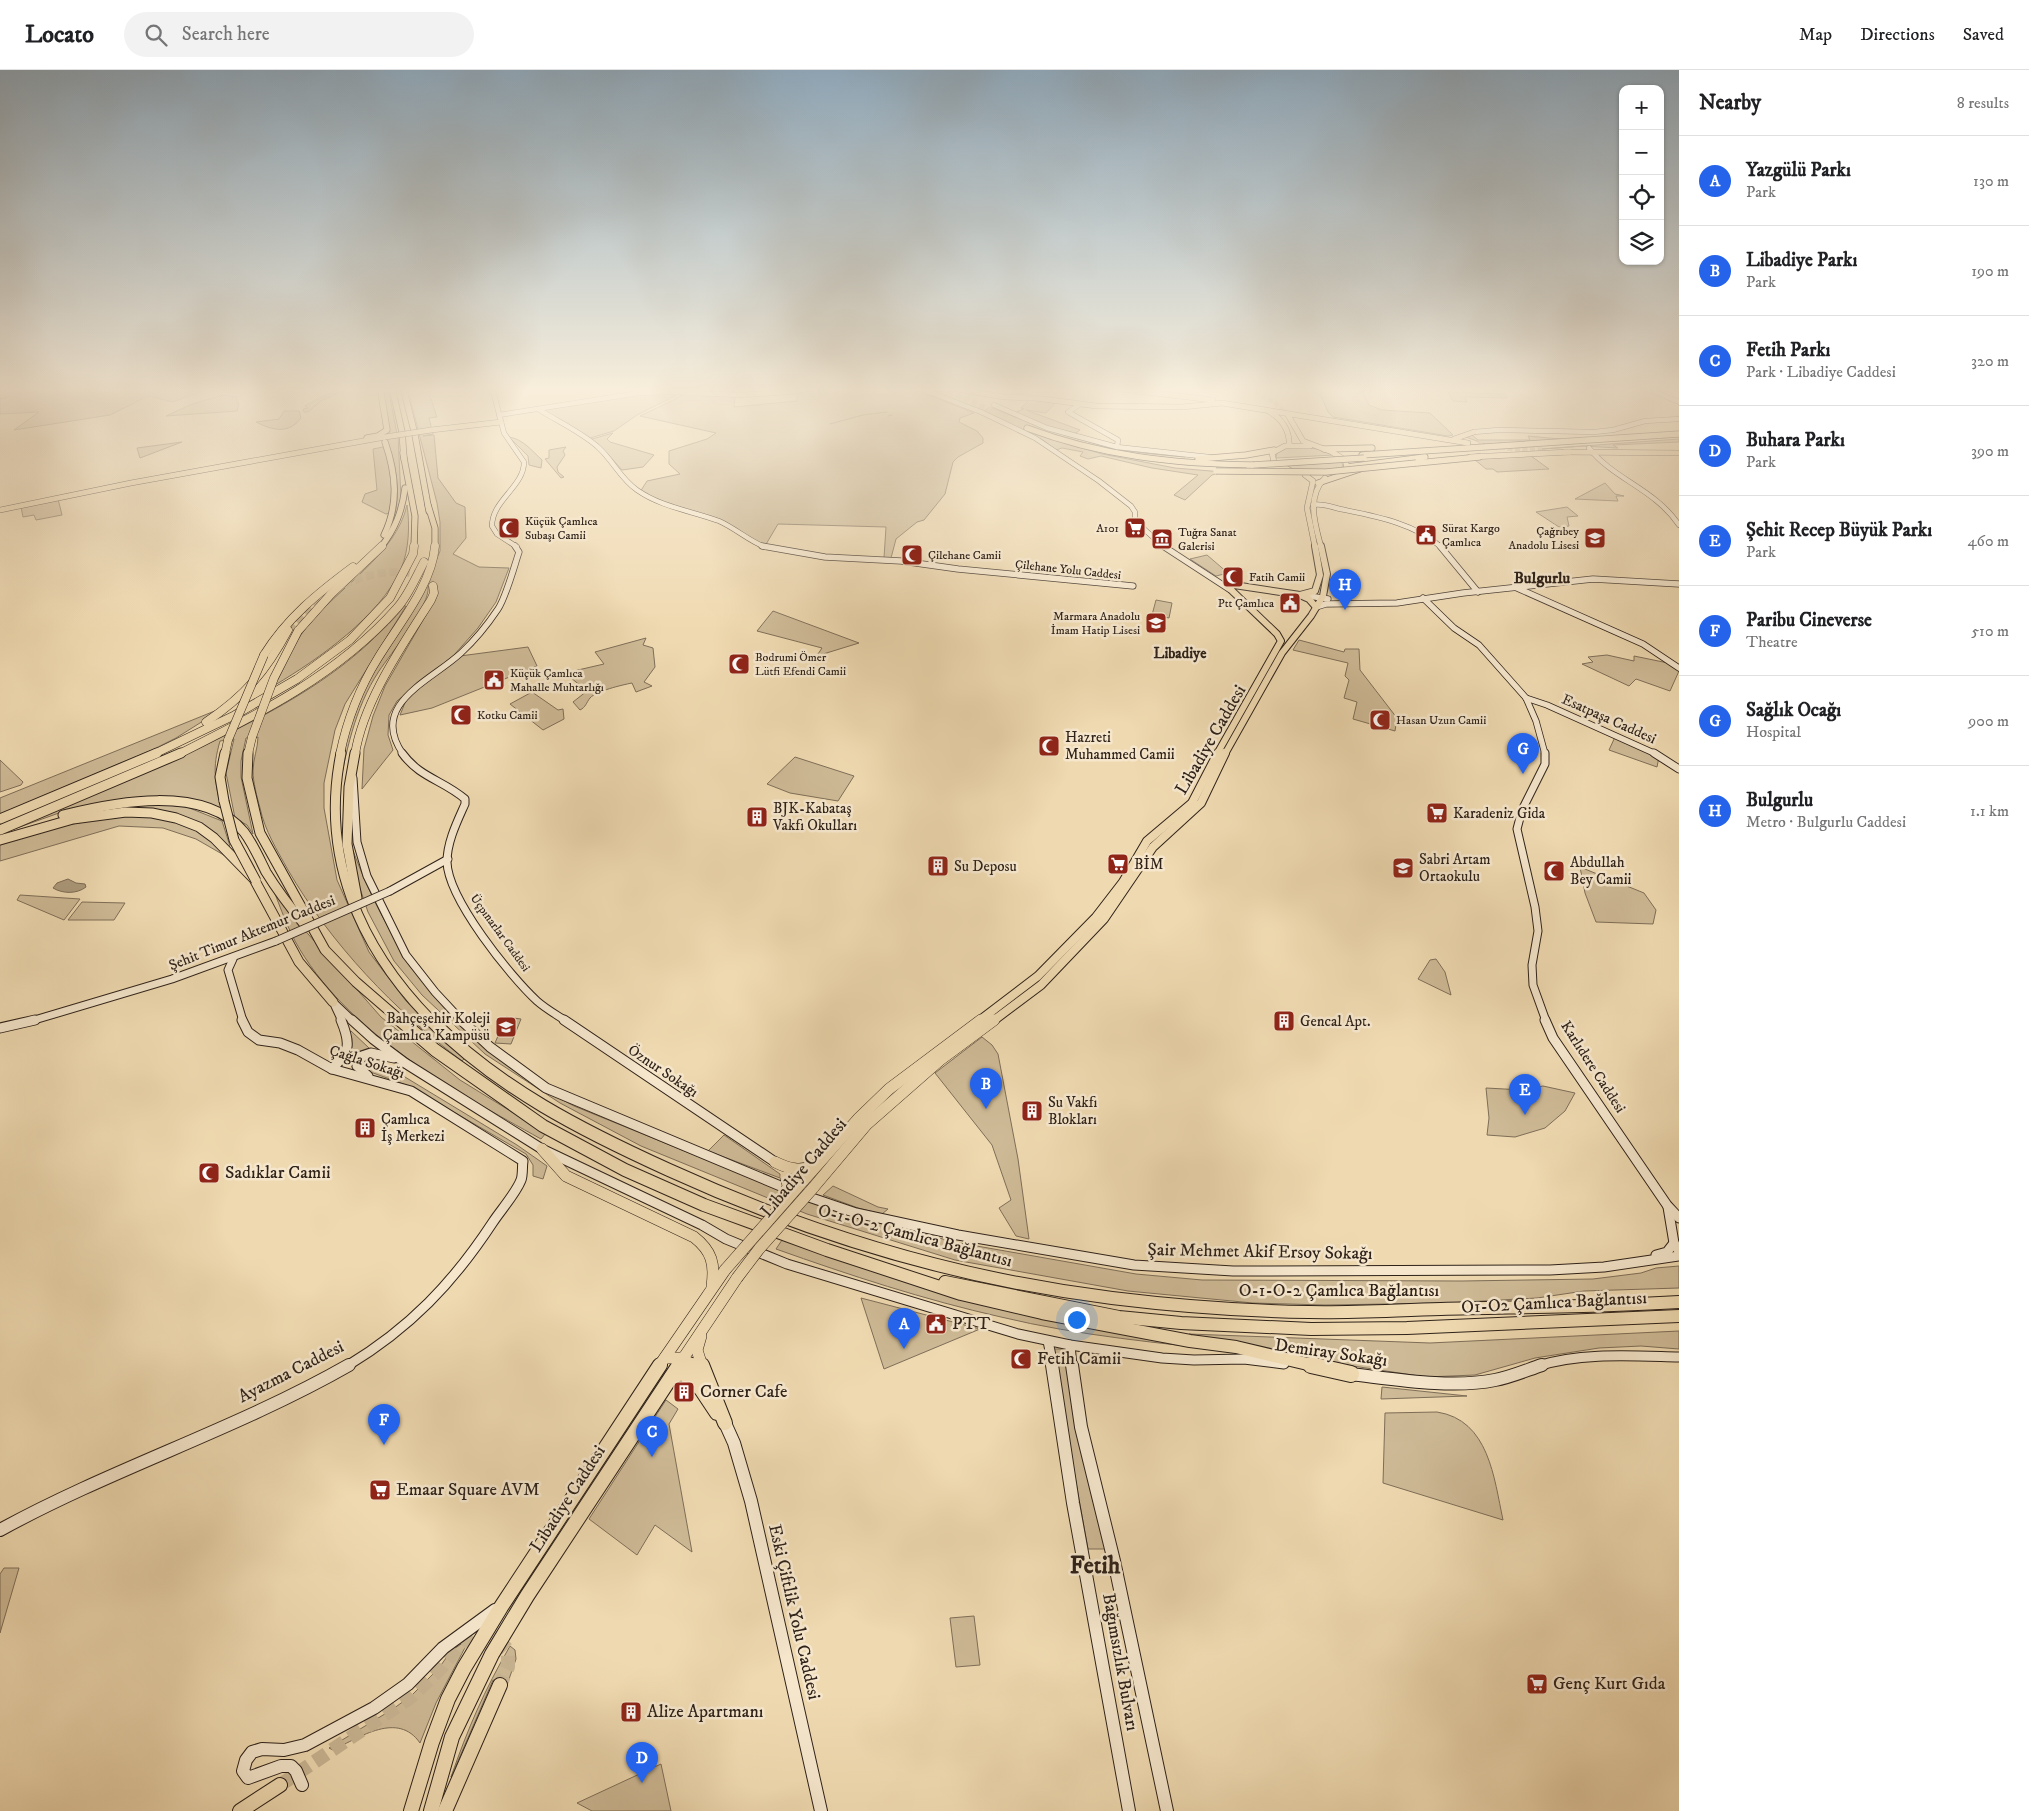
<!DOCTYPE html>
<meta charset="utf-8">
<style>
:root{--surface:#fff;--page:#f2f2f2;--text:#202124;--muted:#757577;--line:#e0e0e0;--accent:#2563eb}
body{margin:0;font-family:"IM FELL DW Pica",serif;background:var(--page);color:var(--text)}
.controls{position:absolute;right:15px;top:15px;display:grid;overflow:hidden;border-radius:10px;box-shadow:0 1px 4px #0004}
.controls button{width:45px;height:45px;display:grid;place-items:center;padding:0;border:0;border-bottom:1px solid var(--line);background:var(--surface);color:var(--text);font:25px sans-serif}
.you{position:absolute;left:1076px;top:1249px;width:18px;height:18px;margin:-12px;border:4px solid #fff;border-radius:50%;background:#1a73e8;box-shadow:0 0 0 8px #1a73e833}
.badge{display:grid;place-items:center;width:32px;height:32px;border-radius:50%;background:var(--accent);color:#fff;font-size:16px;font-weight:700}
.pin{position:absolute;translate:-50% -41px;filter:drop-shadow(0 1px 2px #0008)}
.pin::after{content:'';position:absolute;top:26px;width:18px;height:15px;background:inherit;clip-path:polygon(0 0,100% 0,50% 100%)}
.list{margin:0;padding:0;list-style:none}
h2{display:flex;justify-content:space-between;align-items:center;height:65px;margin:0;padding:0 20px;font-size:21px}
h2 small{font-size:16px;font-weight:400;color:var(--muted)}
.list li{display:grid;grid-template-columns:32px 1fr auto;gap:15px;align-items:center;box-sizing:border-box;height:90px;padding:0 20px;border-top:1px solid var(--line)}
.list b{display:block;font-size:19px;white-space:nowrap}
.list p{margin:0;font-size:16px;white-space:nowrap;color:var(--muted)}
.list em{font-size:16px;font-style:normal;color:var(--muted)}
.icon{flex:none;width:28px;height:28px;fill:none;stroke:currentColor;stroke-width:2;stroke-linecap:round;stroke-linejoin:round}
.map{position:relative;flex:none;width:1679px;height:1741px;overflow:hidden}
header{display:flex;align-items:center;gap:30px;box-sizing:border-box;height:70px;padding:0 25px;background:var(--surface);border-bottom:1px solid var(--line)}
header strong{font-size:24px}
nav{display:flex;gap:28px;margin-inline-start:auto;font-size:18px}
.search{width:350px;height:45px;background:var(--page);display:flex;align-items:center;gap:12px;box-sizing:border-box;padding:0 18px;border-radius:28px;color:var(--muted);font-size:19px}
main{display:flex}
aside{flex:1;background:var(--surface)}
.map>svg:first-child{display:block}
.green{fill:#ceba96;stroke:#7e6e58}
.water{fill:#ad9b7d;stroke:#7a6b55}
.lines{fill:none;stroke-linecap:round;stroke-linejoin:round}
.stream{stroke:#7a6b55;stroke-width:1}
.primary-tunnel-far1{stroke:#c8b492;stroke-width:5;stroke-dasharray:5 2.5;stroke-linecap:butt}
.primary-tunnel{stroke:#c8b492;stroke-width:14;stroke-dasharray:14 7;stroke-linecap:butt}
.highway-tunnel-far1{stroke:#c8b492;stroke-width:5.5;stroke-dasharray:5.5 3;stroke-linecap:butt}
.highway-tunnel{stroke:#c8b492;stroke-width:8;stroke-dasharray:8 4;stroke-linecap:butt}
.secondary-far4-casing{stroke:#2e2219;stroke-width:5.5}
.secondary-far3-casing{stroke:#2e2219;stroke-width:7}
.secondary-far2-casing{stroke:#2e2219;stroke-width:9}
.secondary-far1-casing{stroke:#2e2219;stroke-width:11}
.secondary-casing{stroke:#2e2219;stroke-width:14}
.primary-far4-casing{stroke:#2e2219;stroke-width:6}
.primary-far3-casing{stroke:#2e2219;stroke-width:8}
.primary-far2-casing{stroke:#2e2219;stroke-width:10}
.primary-far1-casing{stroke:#2e2219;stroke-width:12}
.primary-casing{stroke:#2e2219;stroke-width:16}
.highway-far4-casing{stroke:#2e2219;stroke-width:7}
.highway-far3-casing{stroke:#2e2219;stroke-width:9}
.highway-far2-casing{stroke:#2e2219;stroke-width:11}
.highway-far1-casing{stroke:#2e2219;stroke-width:14}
.highway-casing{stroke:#2e2219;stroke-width:18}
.secondary-far4{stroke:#f5e6cc;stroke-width:4.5}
.secondary-far3{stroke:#f5e6cc;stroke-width:5.5}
.secondary-far2{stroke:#f5e6cc;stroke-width:7}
.secondary-far1{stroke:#f5e6cc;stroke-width:9}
.secondary{stroke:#f5e6cc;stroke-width:12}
.primary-far4{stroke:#efd9b0;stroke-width:5}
.primary-far3{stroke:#efd9b0;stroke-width:6}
.primary-far2{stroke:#efd9b0;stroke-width:8}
.primary-far1{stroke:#efd9b0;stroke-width:11}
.primary{stroke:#efd9b0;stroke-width:14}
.highway-far4{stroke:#efd9b0;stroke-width:5.5}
.highway-far3{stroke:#efd9b0;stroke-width:8}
.highway-far2{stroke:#efd9b0;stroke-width:9}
.highway-far1{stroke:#efd9b0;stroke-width:12}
.highway{stroke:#efd9b0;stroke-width:16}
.secondary-bridge-casing{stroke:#2e2219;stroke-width:9;stroke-linecap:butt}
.primary-bridge-far1-casing{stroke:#2e2219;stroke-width:6;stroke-linecap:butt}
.primary-bridge-casing{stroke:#2e2219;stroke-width:12;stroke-linecap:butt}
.highway-bridge-far2-casing{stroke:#2e2219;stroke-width:7;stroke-linecap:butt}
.highway-bridge-far1-casing{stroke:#2e2219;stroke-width:9;stroke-linecap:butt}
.highway-bridge-casing{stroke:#2e2219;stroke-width:11;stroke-linecap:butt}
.secondary-bridge{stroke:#f5e6cc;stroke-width:7}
.primary-bridge-far1{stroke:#efd9b0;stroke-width:5}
.primary-bridge{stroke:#efd9b0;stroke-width:11}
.highway-bridge-far2{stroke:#efd9b0;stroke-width:5.5}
.highway-bridge-far1{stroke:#efd9b0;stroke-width:8}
.highway-bridge{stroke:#efd9b0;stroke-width:9}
.labels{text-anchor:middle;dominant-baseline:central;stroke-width:5;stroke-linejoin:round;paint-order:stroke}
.far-poi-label{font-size:12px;fill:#2e2219;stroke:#f5e6cc;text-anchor:start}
.far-street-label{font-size:12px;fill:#2e2219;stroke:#f5e6cc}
.far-quarter-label{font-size:15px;font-weight:bold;fill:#2e2219;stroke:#f5e6cc}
.street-label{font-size:15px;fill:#2e2219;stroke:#f5e6cc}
.poi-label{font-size:15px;fill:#2e2219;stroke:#f5e6cc;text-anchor:start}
.far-district-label{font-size:16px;font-weight:bold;fill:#2e2219;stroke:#f5e6cc}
.near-street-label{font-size:18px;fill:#2e2219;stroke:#f5e6cc}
.near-poi-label{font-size:18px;fill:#2e2219;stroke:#f5e6cc;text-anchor:start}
.near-district-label{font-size:24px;font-weight:bold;fill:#2e2219;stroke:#f5e6cc}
</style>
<header>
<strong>Locato</strong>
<div class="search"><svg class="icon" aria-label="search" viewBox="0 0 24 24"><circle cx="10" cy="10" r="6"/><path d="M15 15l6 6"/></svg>Search here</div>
<nav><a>Map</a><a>Directions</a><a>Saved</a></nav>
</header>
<main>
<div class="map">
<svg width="1679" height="1741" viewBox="0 0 1679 1741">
<rect width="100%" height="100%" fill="#efd9b0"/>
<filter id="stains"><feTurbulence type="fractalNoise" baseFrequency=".004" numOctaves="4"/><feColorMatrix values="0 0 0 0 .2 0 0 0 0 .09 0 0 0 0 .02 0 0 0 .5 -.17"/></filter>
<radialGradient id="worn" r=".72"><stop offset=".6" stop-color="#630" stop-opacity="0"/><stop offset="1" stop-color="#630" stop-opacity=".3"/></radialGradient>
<g class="green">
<path d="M0,317H210L197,320L200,322L173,332L148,326L110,345L14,360L39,342L0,344Z"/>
<path d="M336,317H351L321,331L308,342H304L303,339L308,338L305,336L308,334L336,320L332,319Z"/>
<path d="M382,317H388L397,364L384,365L388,362Z"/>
<path d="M407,317H427L437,347L429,348L433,364L423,366L434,365L438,408L456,433L465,437L466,468L453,484L479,497L509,498L496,532L478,558L454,585L397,631L389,645L388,665L393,680L362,719L364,679L373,646L385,616L430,538L436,515L428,517C431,534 390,585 379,601C354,639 346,683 337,728L347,665L363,623L374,602L401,559L433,498L440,481V452L437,433Z"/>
<path d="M661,317H673L672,320L690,319L691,317H737L736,321H732L731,324H717V321L714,323L697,322L698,320H695L694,322L660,320Z"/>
<path d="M823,317H908L974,343L960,348L959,352L977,361L983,368V373L958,387L953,392L945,424L924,450L917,452L896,469L891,488H884L886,457L778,454L765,476L722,452L661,431L640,422L647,411L680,404L669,394V381L707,369L716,363L640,346L686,324L735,327L734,337L797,331V322Z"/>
<path d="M1305,317H1360L1369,335L1382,340L1430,343L1453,365L1448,366L1333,347L1328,342L1321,326Z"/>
<path d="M1448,322L1504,324L1507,328L1465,327L1467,332L1453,331Z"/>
<path d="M675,324V326L637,345L614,361L587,369L543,340L631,325Z"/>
<path d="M222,325L238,327L236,329L239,334L237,341L166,346L190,335Z"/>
<path d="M1029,330L1055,333L1046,343L1026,340L1080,360L1073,365L1037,354L1014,343L1024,339L1021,338Z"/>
<path d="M988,338H992L1048,360L1106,377L1185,387C1131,383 1080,376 1030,356L1022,360L1102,384L1175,398L1223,402L1212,405L1185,430L1174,425L1198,405L1152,398L1101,386L1088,389L1080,386L1083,382L1062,378L1056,380L1043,370L982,343Z"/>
<path d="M284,341H299L301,348C288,365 272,360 256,352L279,349Z"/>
<path d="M613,363L607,369L610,372L654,385L643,397L622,400L605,381L589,370Z"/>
<path d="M1472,365L1478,370H1530L1528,366L1571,370L1485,374L1466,367Z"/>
<path d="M398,366L401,428L395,449L393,450C402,425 396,392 386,368Z"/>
<path d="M509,367C523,369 532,381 542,390L541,398L529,395L528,386Z"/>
<path d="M1679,369V372L1613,375L1618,378L1583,376L1542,379Z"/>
<path d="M182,372L140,388L137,378Z"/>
<path d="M383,377C395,395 392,423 390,443L386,444L362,432L365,424L377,420L373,379Z"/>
<path d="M566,377L563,381L565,385L557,397L558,402L564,407L561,408L545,389L549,388V380Z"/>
<path d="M1302,377L1317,379L1334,385L1276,388L1277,383L1286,378Z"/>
<path d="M1531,386L1549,399L1497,402L1493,399H1486L1474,389Z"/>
<path d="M1341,392L1343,395L1340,400L1298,401L1284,396Z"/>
<path d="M1605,413L1615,424L1624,426H1616L1618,431L1575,429Z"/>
<path d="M58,429L62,445L36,450L34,445L23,447L21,437Z"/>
<path d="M407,435C410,455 409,480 401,499C380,546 319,589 275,615C285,597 293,574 306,558C337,518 396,485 407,435Z"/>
<path d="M1567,437L1578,446L1567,447L1569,456L1559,457L1536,442Z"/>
<path d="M1207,485L1228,503L1216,506L1190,489Z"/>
<path d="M1156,530L1172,533L1169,548L1152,545Z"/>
<path d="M404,536H406L345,634L335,660L324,713V738L337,810L369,882L406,931L442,968L465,988L462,991C395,941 331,874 288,800C277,780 265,761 260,738C257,727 253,712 253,701C253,689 258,678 258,667L246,668L241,691V707L253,764L247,755L235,748L226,703L234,669L220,671C212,699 215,710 221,738L192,729L73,738L0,764C76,732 153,701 227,664C278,639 328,611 370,572C382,560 395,549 404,536Z"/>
<path d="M773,541L859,573L820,585L818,584L822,578L757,561Z"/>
<path d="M646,568L643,575L653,578L655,597L644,612L652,616L636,622L632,613C622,615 596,621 590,628C586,633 586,637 580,640L573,632L587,621L565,603L604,594L595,582Z"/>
<path d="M1299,570L1344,582L1345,579H1359L1360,600L1397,648L1395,661L1353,649L1357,632L1344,628L1349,610L1345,606L1348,593L1293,580Z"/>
<path d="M528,577L537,596L432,638L400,645L407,628L460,586Z"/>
<path d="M1607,585L1634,591V586L1668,593L1679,601L1670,621L1636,609L1629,616L1582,594L1593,592L1588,587Z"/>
<path d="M532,622L558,640L563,639L564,649L543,660L510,634Z"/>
<path d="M227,636L176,668L152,680L0,744V728Z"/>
<path d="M1615,667L1659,687L1657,697L1609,680Z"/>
<path d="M795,687L854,706L838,731L790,723L767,714Z"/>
<path d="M0,690L23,712L21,715L0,722Z"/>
<path d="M157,734L187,737L222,751L230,776L228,777L186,748L106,738Z"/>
<path d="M117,746H155L171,750L206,763L229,788L196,769L163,758L119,756L0,791V774L40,760Z"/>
<path d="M351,775C392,890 465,980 574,1036L815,1134L954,1172L1136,1204L1202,1210L1462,1211L1593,1209L1641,1203L1656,1198L1679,1196V1218L1584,1221L1537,1228L1447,1233L1325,1235L1253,1233L1128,1221L955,1190L807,1144L641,1076L560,1033L485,984L422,925L394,891L368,842L355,804Z"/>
<path d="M1580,797L1644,823L1656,840L1653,854L1596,852L1585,823Z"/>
<path d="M270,811L287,840L381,947L460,1010L546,1063L541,1069C453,1020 345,962 295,871C285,852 278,831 270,811Z"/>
<path d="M20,825L80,829L64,850L17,830Z"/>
<path d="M82,832L125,833L114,850H68Z"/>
<path d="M1436,889L1445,902L1451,925L1418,909L1430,890Z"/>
<path d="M506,947L521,949L511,974L495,973Z"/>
<path d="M351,961L369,978L357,982L348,992V962Z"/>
<path d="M982,967L992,975L998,984L1018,1089L1029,1169L1016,1166L999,1138L1011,1130L992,1075L935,1003Z"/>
<path d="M366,987H372L517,1075L547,1096L543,1109L533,1106V1095L526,1084L409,1016L362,999L360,993Z"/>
<path d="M1543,1016L1575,1023L1565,1041L1545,1058L1515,1067L1487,1065L1489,1048L1486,1018L1523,1020Z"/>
<path d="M724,1065L780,1104V1108L708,1081Z"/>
<path d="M833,1116L878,1137L888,1139L882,1144L858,1138L823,1125Z"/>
<path d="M782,1170L868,1199L1241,1282C1160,1273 1080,1266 1001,1247C925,1230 849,1205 776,1179Z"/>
<path d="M861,1228L980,1259L884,1299Z"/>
<path d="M1679,1261V1279L1641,1276L1599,1278L1535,1288L1475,1305L1426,1307L1346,1295L1189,1264L1430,1273Z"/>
<path d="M1052,1279H1064L1078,1358L1105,1479H1088Z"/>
<path d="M1382,1317L1467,1326L1381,1329Z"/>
<path d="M666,1330L678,1339L669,1354L692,1482L655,1455L637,1485L589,1449Z"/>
<path d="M1437,1342C1489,1350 1494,1408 1503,1450L1383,1413L1385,1343Z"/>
<path d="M4,1498H19L0,1563V1504Z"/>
<path d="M974,1546L980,1595L956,1597L950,1548Z"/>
<path d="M470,1568L436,1633L420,1673C398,1641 360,1667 333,1680L329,1678L393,1639L412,1625L439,1598L451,1581Z"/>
<path d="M510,1576L515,1580L516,1589L507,1615L493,1610L451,1707C468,1658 484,1621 510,1576Z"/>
<path d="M661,1694L671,1741H592L577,1733Z"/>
</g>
<path class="water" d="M68,809L76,813L85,814L86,817C77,824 63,824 53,818L57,813Z"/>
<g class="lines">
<g class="stream">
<path d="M0,329L57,317"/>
<path d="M888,346L892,345"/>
<path d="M830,354L863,345L887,342"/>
</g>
<g class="primary-tunnel-far1">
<path d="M1249,317L1276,334L1288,345"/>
<path d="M1478,373L1512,379L1542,380"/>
</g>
<path class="primary-tunnel" d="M280,1715L411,1627L441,1598L460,1574L473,1564L490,1563L508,1580V1597L500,1615"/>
<path class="highway-tunnel-far1" d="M941,317L1027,358"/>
<path class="highway-tunnel" d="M288,560C317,527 353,502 398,502C412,502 424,505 433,516"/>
<g class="secondary-far4-casing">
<g id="secondary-far4">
<path d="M492,317L504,363L524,392C524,417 492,430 492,456L497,464L517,477"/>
<path d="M1643,317L1679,332"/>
<path d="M1672,317L1679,320"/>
<path d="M919,318L981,342L1035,368L1099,411L1131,436L1135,442V451L1164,477"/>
<path d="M994,335L1047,358L1117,377L1209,387"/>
<path d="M1079,335L1068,342L1118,370L1117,377"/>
<path d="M538,339C557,351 583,363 599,378C613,391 621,409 637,420C661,437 692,441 719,451C735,458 749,471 765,477"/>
<path d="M499,345L639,323L669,322L740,325L789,322L818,317"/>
<path d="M1474,362L1498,360L1594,362L1613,360L1645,351L1679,349"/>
<path d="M1589,378C1613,409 1655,419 1679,455"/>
<path d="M1313,435C1321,433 1332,437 1340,439C1374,446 1415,453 1441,477"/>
</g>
</g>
<g class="secondary-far3-casing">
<g id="secondary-far3">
<path d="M762,476L825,487L901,491L958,499L1133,516"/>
<path d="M1163,476L1229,519"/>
<path d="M1440,476L1478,522"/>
<path d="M1517,518L1643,574L1679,598"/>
<path d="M1303,525L1328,529"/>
<path d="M1423,528L1454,558L1479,575L1526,628L1536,651L1545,684"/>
<path d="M1316,537L1326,534L1397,533L1463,523L1593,509L1679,514"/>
<path d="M1526,628L1547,635L1656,684"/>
<path d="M403,684C368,634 431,611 461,583C474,571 488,554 498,539C506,527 514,497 519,482L515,476"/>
</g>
</g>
<g class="secondary-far2-casing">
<g id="secondary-far2">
<path d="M402,683C420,708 443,710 465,729V734C457,752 447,772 447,792C448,829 510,906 537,931C546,939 557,945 566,951"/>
<path d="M1545,683V694L1522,740L1517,759L1535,837L1538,861L1532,895L1533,915L1546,951"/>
<path d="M1654,683L1679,699"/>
<path d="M353,708L357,772L367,806L406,885L435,922L462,951"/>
<path d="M390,821L448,789"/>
<path d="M233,889L228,900L243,951"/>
<path d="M333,932L353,951"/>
<path d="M335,936L342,951"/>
<path d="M31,951L172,909L276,871"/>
</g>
</g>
<g class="secondary-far1-casing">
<g id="secondary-far1">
<path d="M242,950L248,962L259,970L280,973L298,980L332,999L411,1021L523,1091C522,1097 523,1105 521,1110C516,1123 501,1140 493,1152C453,1213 410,1258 347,1296"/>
<path d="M352,950L373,969L405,993L542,1079L702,1155L726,1169L787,1194L1018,1264L1070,1275L1162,1288L1194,1290L1244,1289L1284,1294"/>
<path d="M461,950L490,977L546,1018L790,1120"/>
<path d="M564,950L775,1092"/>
<path d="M1545,950L1553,968L1667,1135L1679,1148"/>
<path d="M0,958L35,950"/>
<path d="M332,999C350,981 351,974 341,950"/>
<path d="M368,1006L357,996L362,986L371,983L394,988"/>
<path d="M803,1125L856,1143L958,1165L1134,1195L1233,1201L1550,1200L1604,1197L1679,1186"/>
<path d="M1668,1137L1674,1173L1679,1181"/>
<path d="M1656,1185L1667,1182L1674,1173"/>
<path d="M1048,1271L1053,1296"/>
<path d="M1070,1275L1072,1296"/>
<path d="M1538,1296C1581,1282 1635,1286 1679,1287"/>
</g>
</g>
<g class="secondary-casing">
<g id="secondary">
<path d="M1052,1295L1073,1433L1129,1741"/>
<path d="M1072,1295L1081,1357L1114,1491L1167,1741"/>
<path d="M1350,1304C1394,1309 1451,1319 1495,1310C1511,1307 1527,1300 1542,1295"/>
<path d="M725,1353L734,1373L751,1431L821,1741"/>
<path d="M0,1460C113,1398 237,1359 349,1295"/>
<path d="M302,1715L296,1701L291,1696H281L248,1708L243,1701L246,1690L252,1682L262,1679L284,1680L305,1675L374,1638L408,1614L443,1578L495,1540"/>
</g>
</g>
<g class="primary-far4-casing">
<g id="primary-far4">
<path d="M914,317L928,319L951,318L1004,327L1036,328L1096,336L1182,337L1222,333L1468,373"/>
<path d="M1104,317L1213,330"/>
<path d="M1270,342C1282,349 1290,361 1289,375"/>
<path d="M1288,345L1303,371L1332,382L1345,390L1347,397L1342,402"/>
<path d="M431,360L501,352"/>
<path d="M1454,369L1474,362"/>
<path d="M1564,382L1679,383"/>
<path d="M1470,387L1570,382"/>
<path d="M1291,401L1274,392L1272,383L1285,376H1310"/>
<path d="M1305,405L1313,411L1307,438L1315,477"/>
<path d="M0,440L131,413L385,367"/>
<path d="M1321,477C1315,454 1306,427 1325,408"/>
</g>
</g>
<g class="primary-far3-casing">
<g id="primary-far3">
<path d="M1300,525L1315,521L1320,505L1315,476"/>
<path d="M1217,684L1281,571L1277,564L1227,516L1234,515L1300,525L1309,529L1316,537"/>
<path d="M1225,684L1282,583L1311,546L1323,526L1327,504L1321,476"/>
</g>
</g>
<g class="primary-far2-casing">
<g id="primary-far2">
<path d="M979,951L1038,906L1096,847L1123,812L1147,771L1192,733L1218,683"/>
<path d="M993,951L1041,915L1104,849L1153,777L1201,733L1225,683"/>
</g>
</g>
<g class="primary-far1-casing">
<g id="primary-far1">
<path d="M542,1079L566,1106L694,1167C712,1181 715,1194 712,1216"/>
<path d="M775,1092C789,1099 801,1102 815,1095"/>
<path d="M803,1111L859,1048L889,1019L981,950"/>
<path d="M813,1118L867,1054L940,990L994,950"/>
<path d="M701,1266L697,1280L702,1296"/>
<path d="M665,1288H681L695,1296"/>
<path d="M659,1296L725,1200"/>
<path d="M678,1296L737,1208"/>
</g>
</g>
<g class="primary-casing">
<g id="primary">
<path d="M693,1295L703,1305"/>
<path d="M702,1295L725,1353"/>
<path d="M671,1308L682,1302L701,1319L717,1343"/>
<path d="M240,1741L280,1715"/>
<path d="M411,1741L432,1672L448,1629L464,1598L501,1537L660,1295"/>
<path d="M431,1741L452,1667L492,1584L527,1526L679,1295"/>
<path d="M445,1741L500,1615"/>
</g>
</g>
<g class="highway-far4-casing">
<g id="highway-far4">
<path d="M392,317L402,362L404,389"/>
<path d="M403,317L415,365L429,441"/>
<path d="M1027,358C1101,386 1175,394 1253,395"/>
<path d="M367,368L378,366L387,360L380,317"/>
<path d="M1324,379L1372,378"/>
<path d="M403,383L415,446L414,477"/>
<path d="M1362,385L1679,364"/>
<path d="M1198,389L1246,385L1274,380"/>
<path d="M1417,393L1479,387"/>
<path d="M1347,397L1425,387"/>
<path d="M1249,399L1287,400"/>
<path d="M1318,413L1360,399"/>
<path d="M428,435L435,458V477"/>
<path d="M384,465C399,434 396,404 385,372"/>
<path d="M381,477C395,459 402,442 405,418"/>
</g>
</g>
<g class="highway-far3-casing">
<g id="highway-far3">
<path d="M298,561L331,524L382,476"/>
<path d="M264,585C287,548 318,523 353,497"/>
<path d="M206,652C245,626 266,601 288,560"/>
<path d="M154,684L235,645L297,609L350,570L390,528L413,484L414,476"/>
<path d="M179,684C257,645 338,605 397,538C408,526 416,507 424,492"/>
<path d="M225,684L228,670"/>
<path d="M248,684L252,667"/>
<path d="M340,684C347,650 360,617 378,588C398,555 432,515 435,476"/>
<path d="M355,684C364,630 402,576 431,530L434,523L433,516"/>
</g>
</g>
<g class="highway-far2-casing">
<g id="highway-far2">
<path d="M248,683L247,708L260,763L325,880L356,912L401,951"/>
<path d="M341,683C320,786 359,877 432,951"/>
<path d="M355,683L349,717L347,774L357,828"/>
<path d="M224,731L220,707L225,683"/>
<path d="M63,745C115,732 204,714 244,762C253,774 259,788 266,802C277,820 290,837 304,854"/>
<path d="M0,749L157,683"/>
<path d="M0,760L181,683"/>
<path d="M0,770L73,749L126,742L152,743L176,748L199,757L214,768L254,809L299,892L333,932"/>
</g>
</g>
<g class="highway-far1-casing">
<g id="highway-far1">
<path d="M400,950L435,980L543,1056L625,1100L704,1135L827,1180L961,1224L1042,1243L1190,1271L1236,1277L1316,1296"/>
<path d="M431,950C498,1018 583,1061 669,1100C809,1164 959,1209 1112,1228C1177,1236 1243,1241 1309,1242C1353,1243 1397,1240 1441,1239C1521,1237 1600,1237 1679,1232"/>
<path d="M945,1212L1119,1247L1181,1253L1311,1259L1407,1258L1679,1246"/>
</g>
</g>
<g class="highway-casing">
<path id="highway" d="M1311,1295L1351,1304"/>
</g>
<use href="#secondary-far4" class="secondary-far4"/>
<use href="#secondary-far3" class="secondary-far3"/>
<use href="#secondary-far2" class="secondary-far2"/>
<use href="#secondary-far1" class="secondary-far1"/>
<use href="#secondary" class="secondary"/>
<use href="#primary-far4" class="primary-far4"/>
<use href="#primary-far3" class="primary-far3"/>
<use href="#primary-far2" class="primary-far2"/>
<use href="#primary-far1" class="primary-far1"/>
<use href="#primary" class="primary"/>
<use href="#highway-far4" class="highway-far4"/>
<use href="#highway-far3" class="highway-far3"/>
<use href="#highway-far2" class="highway-far2"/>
<use href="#highway-far1" class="highway-far1"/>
<use href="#highway" class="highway"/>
<g class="secondary-bridge-casing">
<path id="secondary-bridge" d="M276,871L390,821"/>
</g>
<g class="primary-bridge-far1-casing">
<path id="primary-bridge-far1" d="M385,367L431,360"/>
</g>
<g class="primary-bridge-casing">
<g id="primary-bridge">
<path d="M782,1133L788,1116L786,1107"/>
<path d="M725,1200L803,1111"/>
<path d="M737,1208L759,1179L813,1118"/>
</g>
</g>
<g class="highway-bridge-far2-casing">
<g id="highway-bridge-far2">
<path d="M1253,395L1364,388"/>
<path d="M1216,401L1326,402L1416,393"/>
</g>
</g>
<g class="highway-bridge-far1-casing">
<g id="highway-bridge-far1">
<path d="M252,667L274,608L298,561"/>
<path d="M228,670L264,585"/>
</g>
</g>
<g class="highway-bridge-casing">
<path id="highway-bridge" d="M224,731L234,770L256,811"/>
</g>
<use href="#secondary-bridge" class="secondary-bridge"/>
<use href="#primary-bridge-far1" class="primary-bridge-far1"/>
<use href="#primary-bridge" class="primary-bridge"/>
<use href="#highway-bridge-far2" class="highway-bridge-far2"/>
<use href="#highway-bridge-far1" class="highway-bridge-far1"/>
<use href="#highway-bridge" class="highway-bridge"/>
</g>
<linearGradient id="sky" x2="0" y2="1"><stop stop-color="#90aabd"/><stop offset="0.57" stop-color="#f8eedb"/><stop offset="1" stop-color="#f8eedb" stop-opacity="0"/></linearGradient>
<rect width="1679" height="561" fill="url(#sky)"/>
<defs>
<g id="mosque-square" transform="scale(1.125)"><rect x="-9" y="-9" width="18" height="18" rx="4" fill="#8f2418" stroke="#f5e6cc"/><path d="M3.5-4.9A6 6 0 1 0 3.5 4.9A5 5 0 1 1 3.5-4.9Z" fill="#fff"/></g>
<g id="supermarket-square" transform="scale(1.125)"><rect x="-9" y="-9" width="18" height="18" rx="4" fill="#8f2418" stroke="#f5e6cc"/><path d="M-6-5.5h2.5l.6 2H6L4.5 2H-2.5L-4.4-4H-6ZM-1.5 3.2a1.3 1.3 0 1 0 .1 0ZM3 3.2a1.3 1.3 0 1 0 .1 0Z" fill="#fff"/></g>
<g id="civic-square" transform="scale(1.125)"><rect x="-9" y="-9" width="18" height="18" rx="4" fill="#8f2418" stroke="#f5e6cc"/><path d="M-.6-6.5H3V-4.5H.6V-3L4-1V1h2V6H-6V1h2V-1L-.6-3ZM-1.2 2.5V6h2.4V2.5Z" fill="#fff"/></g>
<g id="school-square" transform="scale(1.125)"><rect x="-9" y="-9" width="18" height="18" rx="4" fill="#8f2418" stroke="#f5e6cc"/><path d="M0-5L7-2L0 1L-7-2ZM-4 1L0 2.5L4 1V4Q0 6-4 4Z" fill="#fff"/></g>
<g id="museum-square" transform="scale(1.125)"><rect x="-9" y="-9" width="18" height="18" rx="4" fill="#8f2418" stroke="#f5e6cc"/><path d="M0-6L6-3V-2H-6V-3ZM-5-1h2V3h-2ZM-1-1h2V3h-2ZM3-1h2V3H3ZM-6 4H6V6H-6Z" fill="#fff"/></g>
<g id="building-square" transform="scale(1.125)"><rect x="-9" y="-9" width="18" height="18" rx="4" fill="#8f2418" stroke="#f5e6cc"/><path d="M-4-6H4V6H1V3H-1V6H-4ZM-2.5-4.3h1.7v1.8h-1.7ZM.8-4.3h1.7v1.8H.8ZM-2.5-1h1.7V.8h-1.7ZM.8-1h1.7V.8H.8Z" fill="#fff"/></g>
</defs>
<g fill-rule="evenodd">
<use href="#mosque-square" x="509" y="458"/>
<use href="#supermarket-square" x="1135" y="458"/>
<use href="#civic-square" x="1426" y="465"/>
<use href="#school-square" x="1595" y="468"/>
<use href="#museum-square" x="1162" y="469"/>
<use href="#mosque-square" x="912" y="485"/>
<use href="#mosque-square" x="1233" y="507"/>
<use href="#civic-square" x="1290" y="533"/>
<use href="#school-square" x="1156" y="553"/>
<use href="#mosque-square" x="739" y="594"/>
<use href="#civic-square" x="494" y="610"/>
<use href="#mosque-square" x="461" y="645"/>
<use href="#mosque-square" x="1380" y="650"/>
<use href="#mosque-square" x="1049" y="676"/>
<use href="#supermarket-square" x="1437" y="743"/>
<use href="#building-square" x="757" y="747"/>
<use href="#supermarket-square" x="1118" y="794"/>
<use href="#building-square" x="938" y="796"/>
<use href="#school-square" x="1403" y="798"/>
<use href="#mosque-square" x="1554" y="801"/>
<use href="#building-square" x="1284" y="951"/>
<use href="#school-square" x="506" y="957"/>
<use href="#building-square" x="1032" y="1041"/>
<use href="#building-square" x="365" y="1058"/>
<use href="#mosque-square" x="209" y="1103"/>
<use href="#civic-square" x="936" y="1254"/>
<use href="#mosque-square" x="1021" y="1289"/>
<use href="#building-square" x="684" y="1322"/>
<use href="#supermarket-square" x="380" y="1420"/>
<use href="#supermarket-square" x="1537" y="1614"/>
<use href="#building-square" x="631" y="1642"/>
</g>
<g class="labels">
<g class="far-poi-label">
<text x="525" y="451">Küçük Çamlıca<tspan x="525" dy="14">Subaşı Camii</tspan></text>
<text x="1119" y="458" text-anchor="end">A101</text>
<text x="1442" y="458">Sürat Kargo<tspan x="1442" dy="14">Çamlıca</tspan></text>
<text x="1579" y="461" text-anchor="end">Çağrıbey<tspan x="1579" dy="14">Anadolu Lisesi</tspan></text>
<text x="1178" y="462">Tuğra Sanat<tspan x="1178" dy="14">Galerisi</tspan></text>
<text x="928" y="485">Çilehane Camii</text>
<text x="1249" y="507">Fatih Camii</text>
<text x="1274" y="533" text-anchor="end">Ptt Çamlıca</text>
<text x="1140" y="546" text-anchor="end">Marmara Anadolu<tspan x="1140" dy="14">İmam Hatip Lisesi</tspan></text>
<text x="755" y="587">Bodrumi Ömer<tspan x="755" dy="14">Lütfi Efendi Camii</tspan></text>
<text x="510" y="603">Küçük Çamlıca<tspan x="510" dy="14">Mahalle Muhtarlığı</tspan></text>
<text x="477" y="645">Kotku Camii</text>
<text x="1396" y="650">Hasan Uzun Camii</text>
</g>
<g class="far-street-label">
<text transform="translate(1068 500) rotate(6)">Çilehane Yolu Caddesi</text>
<text transform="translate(500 863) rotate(54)">Üçpınarlar Caddesi</text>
</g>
<g class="far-quarter-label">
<text x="1180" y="583">Libadiye</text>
</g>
<g class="street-label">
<text transform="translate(1609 649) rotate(24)">Esatpaşa Caddesi</text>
<text transform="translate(252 863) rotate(-22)">Şehit Timur Aktemur Caddesi</text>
<text transform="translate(367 992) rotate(18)">Çağla Sokağı</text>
<text transform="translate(1593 997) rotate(57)">Karlıdere Caddesi</text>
<text transform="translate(663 1001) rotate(34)">Öznur Sokağı</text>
</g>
<g class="poi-label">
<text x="1065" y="667">Hazreti<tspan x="1065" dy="17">Muhammed Camii</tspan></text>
<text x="773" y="738">BJK-Kabataş<tspan x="773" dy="17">Vakfı Okulları</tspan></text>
<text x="1453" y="743">Karadeniz Gida</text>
<text x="1419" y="789">Sabri Artam<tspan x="1419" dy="17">Ortaokulu</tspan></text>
<text x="1570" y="792">Abdullah<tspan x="1570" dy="17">Bey Camii</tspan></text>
<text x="1134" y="794">BİM</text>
<text x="954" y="796">Su Deposu</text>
<text x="490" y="948" text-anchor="end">Bahçeşehir Koleji<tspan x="490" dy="17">Çamlıca Kampüsü</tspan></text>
<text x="1300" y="951">Gencal Apt.</text>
<text x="1048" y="1032">Su Vakfı<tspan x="1048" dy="17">Blokları</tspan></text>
<text x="381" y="1049">Çamlıca<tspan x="381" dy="17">İş Merkezi</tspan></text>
</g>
<g class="far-district-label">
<text x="1542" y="508">Bulgurlu</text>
</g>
<g class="near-street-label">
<text transform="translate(1211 670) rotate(-60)">Libadiye Caddesi</text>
<text transform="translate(804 1098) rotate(-50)">Libadiye Caddesi</text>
<text transform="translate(915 1166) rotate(15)">O-1-O-2 Çamlıca Bağlantısı</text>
<text transform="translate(1260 1182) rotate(1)">Şair Mehmet Akif Ersoy Sokağı</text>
<text x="1339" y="1221">O-1-O-2 Çamlıca Bağlantısı</text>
<text transform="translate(1554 1233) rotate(-3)">O1-O2 Çamlıca Bağlantısı</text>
<text transform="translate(1331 1283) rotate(8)">Demiray Sokağı</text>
<text transform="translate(291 1302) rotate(-27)">Ayazma Caddesi</text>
<text transform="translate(568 1429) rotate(-57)">Libadiye Caddesi</text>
<text transform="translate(794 1542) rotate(77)">Eski Çiftlik Yolu Caddesi</text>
<text transform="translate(1120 1592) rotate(80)">Bağımsızlık Bulvarı</text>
</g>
<g class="near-poi-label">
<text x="225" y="1103">Sadıklar Camii</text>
<text x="952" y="1254">PTT</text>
<text x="1037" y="1289">Fetih Camii</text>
<text x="700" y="1322">Corner Cafe</text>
<text x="396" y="1420">Emaar Square AVM</text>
<text x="1553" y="1614">Genç Kurt Gıda</text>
<text x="647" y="1642">Alize Apartmanı</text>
</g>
<g class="near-district-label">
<text x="1095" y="1496">Fetih</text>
</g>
</g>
<rect width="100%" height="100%" filter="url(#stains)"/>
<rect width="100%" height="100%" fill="url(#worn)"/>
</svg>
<div class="controls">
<button>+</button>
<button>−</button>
<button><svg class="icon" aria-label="locate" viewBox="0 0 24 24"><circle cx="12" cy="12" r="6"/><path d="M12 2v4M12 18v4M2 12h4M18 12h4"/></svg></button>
<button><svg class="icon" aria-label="layers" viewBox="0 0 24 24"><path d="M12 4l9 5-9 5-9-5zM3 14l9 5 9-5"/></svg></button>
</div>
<div class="you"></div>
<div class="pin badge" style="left:904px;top:1279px">A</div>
<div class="pin badge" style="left:986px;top:1039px">B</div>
<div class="pin badge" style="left:652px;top:1387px">C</div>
<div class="pin badge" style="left:642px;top:1713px">D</div>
<div class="pin badge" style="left:1525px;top:1045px">E</div>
<div class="pin badge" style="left:384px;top:1375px">F</div>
<div class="pin badge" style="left:1523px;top:704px">G</div>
<div class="pin badge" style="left:1345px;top:540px">H</div>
</div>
<aside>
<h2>Nearby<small>8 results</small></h2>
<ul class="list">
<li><span class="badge">A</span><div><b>Yazgülü Parkı</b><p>Park</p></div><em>130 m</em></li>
<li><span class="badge">B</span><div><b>Libadiye Parkı</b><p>Park</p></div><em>190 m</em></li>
<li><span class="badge">C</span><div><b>Fetih Parkı</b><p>Park · Libadiye Caddesi</p></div><em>320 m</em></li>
<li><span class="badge">D</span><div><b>Buhara Parkı</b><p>Park</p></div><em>390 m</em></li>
<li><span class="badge">E</span><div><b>Şehit Recep Büyük Parkı</b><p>Park</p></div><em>460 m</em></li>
<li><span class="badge">F</span><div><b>Paribu Cineverse</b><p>Theatre</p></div><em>510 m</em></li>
<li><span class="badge">G</span><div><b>Sağlık Ocağı</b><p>Hospital</p></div><em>900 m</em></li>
<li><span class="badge">H</span><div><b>Bulgurlu</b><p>Metro · Bulgurlu Caddesi</p></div><em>1.1 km</em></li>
</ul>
</aside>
</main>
